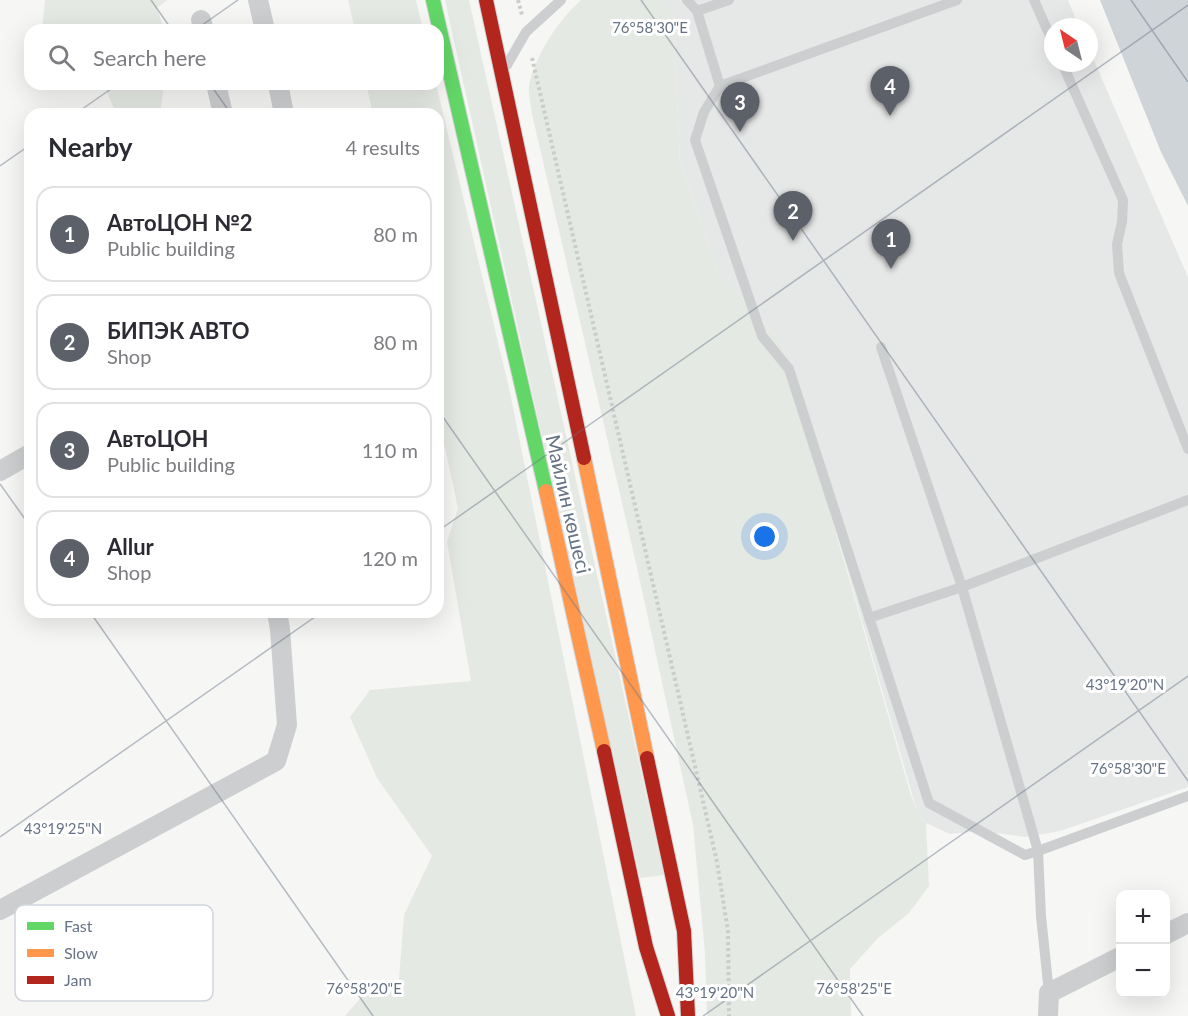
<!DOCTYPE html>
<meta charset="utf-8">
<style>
:root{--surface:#fff;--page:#f2f2f3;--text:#2b2b33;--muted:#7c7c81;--line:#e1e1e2;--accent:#5c6069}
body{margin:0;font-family:Lato,sans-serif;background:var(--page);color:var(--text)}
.controls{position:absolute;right:18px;bottom:18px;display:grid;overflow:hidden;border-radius:12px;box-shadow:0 6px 24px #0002}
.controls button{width:54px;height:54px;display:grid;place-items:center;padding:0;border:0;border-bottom:2px solid var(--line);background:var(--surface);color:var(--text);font:30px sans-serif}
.compass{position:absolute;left:1044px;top:18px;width:54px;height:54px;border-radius:50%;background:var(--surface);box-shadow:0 6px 24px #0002;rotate:325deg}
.you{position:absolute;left:765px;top:537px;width:21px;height:21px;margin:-15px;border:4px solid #fff;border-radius:50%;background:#1a73e8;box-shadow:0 0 0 9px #1a73e833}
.badge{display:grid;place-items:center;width:39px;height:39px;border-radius:50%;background:var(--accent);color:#fff;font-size:20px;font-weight:700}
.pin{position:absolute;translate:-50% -50px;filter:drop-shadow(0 2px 3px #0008)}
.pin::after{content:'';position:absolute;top:32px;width:21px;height:18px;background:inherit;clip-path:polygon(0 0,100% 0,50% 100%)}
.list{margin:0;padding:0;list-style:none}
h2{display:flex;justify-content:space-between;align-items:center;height:78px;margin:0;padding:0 24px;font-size:26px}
h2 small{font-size:20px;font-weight:400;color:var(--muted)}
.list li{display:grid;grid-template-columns:39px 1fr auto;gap:18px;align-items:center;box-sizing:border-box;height:96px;margin:0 12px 12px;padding:0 12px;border:2px solid var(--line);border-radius:18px}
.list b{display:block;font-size:22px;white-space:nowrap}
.list p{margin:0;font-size:20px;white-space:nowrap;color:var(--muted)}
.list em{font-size:20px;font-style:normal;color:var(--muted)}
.icon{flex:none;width:33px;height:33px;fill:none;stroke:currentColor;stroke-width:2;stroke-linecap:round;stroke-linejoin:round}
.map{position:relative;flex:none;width:1188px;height:1016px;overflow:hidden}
.search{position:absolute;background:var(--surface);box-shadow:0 6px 24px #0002;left:24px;top:24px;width:420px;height:66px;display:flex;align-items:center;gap:15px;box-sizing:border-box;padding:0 21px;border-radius:18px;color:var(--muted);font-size:22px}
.panel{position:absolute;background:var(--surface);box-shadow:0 6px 24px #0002;left:24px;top:108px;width:420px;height:510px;border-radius:18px}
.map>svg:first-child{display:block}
.built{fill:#e6e7e7}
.green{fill:#e5e9e3}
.water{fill:#ced4d8}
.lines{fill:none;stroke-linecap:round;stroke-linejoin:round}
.fast-casing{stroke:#d3d4d4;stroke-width:16}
.slow-casing{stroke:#d3d4d4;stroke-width:16}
.jam-casing{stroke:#d3d4d4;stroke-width:16}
.path{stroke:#cbcccc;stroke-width:4;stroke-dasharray:3 3;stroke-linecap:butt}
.lane{stroke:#cdced0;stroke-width:10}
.street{stroke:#cdced0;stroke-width:20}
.fast{stroke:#63d668;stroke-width:14}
.slow{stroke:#ff974d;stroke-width:14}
.jam{stroke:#b3261e;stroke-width:14}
.ticks{fill:none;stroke:#667384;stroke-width:1.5;stroke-opacity:0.45}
.labels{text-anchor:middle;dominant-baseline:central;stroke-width:6;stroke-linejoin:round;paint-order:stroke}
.street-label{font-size:20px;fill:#667384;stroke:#fff}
.key{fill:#fff;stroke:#d1d5da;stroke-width:1.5}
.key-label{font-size:16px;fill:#667384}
.ticks-label{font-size:15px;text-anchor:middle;fill:#667384;stroke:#fff;stroke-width:6;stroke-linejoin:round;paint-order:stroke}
</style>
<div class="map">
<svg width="1188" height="1016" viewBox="0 0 1188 1016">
<rect width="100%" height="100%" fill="#f6f6f5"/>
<path class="built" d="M663,0H1068L1079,27H1053V63H1089V49L1188,277V787L1060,831L1025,837L980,831L950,834L926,823L917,811L782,344L718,271L680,161L673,15Z"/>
<g class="green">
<path d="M45,0H167L157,8L164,30H42Z"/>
<path d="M348,0H416L423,30H355Z"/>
<path d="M445,0H469L664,875L640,878Z"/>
<path d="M581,0H663L673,15L680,161L718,271L782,344L910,792L917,811L926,823L929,886L909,913L877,939L850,969L851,1016H707L705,953L693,825L638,572L532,114C531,104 527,90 530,81C538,51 559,20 581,0Z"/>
<path d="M104,84H164L160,114H116Z"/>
<path d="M366,84H436L509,388L636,1016H345L363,995L398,991L404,915L432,856L377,778L350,717L370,690L471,681L447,542L458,508L438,415V114H373Z"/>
</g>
<path class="water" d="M1100,0H1188V206L1161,152Z"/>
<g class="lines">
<g class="fast-casing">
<path id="fast" d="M433,0L546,491"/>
</g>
<g class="slow-casing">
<g id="slow">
<path d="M584,458L647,758"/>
<path d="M546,491L604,751"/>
</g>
</g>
<g class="jam-casing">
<g id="jam">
<path d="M486,0L584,458"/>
<path d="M604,751L646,947L668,1016"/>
<path d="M647,758L684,931L688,1016"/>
</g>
</g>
<g class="path">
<path d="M518,0L522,15"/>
<path d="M532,58L717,862L728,931L729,1016"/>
</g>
<g class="lane">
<path d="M687,0L697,11L720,86L704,112L695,140L762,336L789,369L929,803L1025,855L1038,851L1188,796"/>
<path d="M1034,0L1053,43"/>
<path d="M697,11L729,0"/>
<path d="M1062,63L1123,200L1122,222L1117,244L1119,273L1188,449"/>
<path d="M507,65L526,32L561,0"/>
<path d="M720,86L957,0"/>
<path d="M881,347L962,587L1038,851L1041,916L1049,993"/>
<path d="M869,618L962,587L1188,500"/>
</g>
<g class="street">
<path d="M258,0L265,30"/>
<path d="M201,20L204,30"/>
<path d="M216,84L223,114"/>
<path d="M278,84L284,114"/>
<path d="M0,471L30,454"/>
<path d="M0,910L276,761L287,725L280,629L277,612"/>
<path d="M1166,934L1188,923"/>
<path d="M1048,1016L1049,993L1120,957"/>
</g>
<use href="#fast" class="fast"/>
<use href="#slow" class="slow"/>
<use href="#jam" class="jam"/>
</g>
<path class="ticks" d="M151,0L172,30M641,0L1188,781M1131,0L1188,82M195,30L238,0M210,84L231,114M75,114L118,84M0,166L30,145M438,410L863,1016M0,484L30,526M438,531L1188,5M90,612L373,1016M0,837L322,612M703,1016L1188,676"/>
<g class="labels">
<g class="street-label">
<text transform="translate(569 504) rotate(77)">Майлин көшесі</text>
</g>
</g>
<rect x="15" y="905" width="198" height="96" rx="9" class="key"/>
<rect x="27" y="922" width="27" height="8" fill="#63d668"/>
<rect x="27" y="949" width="27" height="8" fill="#ff974d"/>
<rect x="27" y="976" width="27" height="8" fill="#b3261e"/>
<g class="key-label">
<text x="64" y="932">Fast</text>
<text x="64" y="959">Slow</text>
<text x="64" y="986">Jam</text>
</g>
<g class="ticks-label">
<text x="650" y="33">76°58'30"E</text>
<text x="1125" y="690">43°19'20"N</text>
<text x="1128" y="774">76°58'30"E</text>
<text x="63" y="834">43°19'25"N</text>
<text x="364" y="994">76°58'20"E</text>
<text x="854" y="994">76°58'25"E</text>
<text x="715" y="998">43°19'20"N</text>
</g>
</svg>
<div class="controls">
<button>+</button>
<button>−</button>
</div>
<svg class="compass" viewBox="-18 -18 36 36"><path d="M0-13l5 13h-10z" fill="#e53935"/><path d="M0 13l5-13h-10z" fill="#7c7c81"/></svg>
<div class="you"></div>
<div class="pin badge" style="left:891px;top:269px">1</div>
<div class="pin badge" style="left:793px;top:241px">2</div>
<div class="pin badge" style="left:740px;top:132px">3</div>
<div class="pin badge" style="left:890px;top:116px">4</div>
<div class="search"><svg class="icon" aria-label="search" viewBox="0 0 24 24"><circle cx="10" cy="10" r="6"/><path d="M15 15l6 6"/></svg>Search here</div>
<section class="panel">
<h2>Nearby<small>4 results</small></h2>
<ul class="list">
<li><span class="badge">1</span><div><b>АвтоЦОН №2</b><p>Public building</p></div><em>80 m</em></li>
<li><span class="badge">2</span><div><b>БИПЭК АВТО</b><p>Shop</p></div><em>80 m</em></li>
<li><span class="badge">3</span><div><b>АвтоЦОН</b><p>Public building</p></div><em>110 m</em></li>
<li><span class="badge">4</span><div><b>Allur</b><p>Shop</p></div><em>120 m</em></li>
</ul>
</section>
</div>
